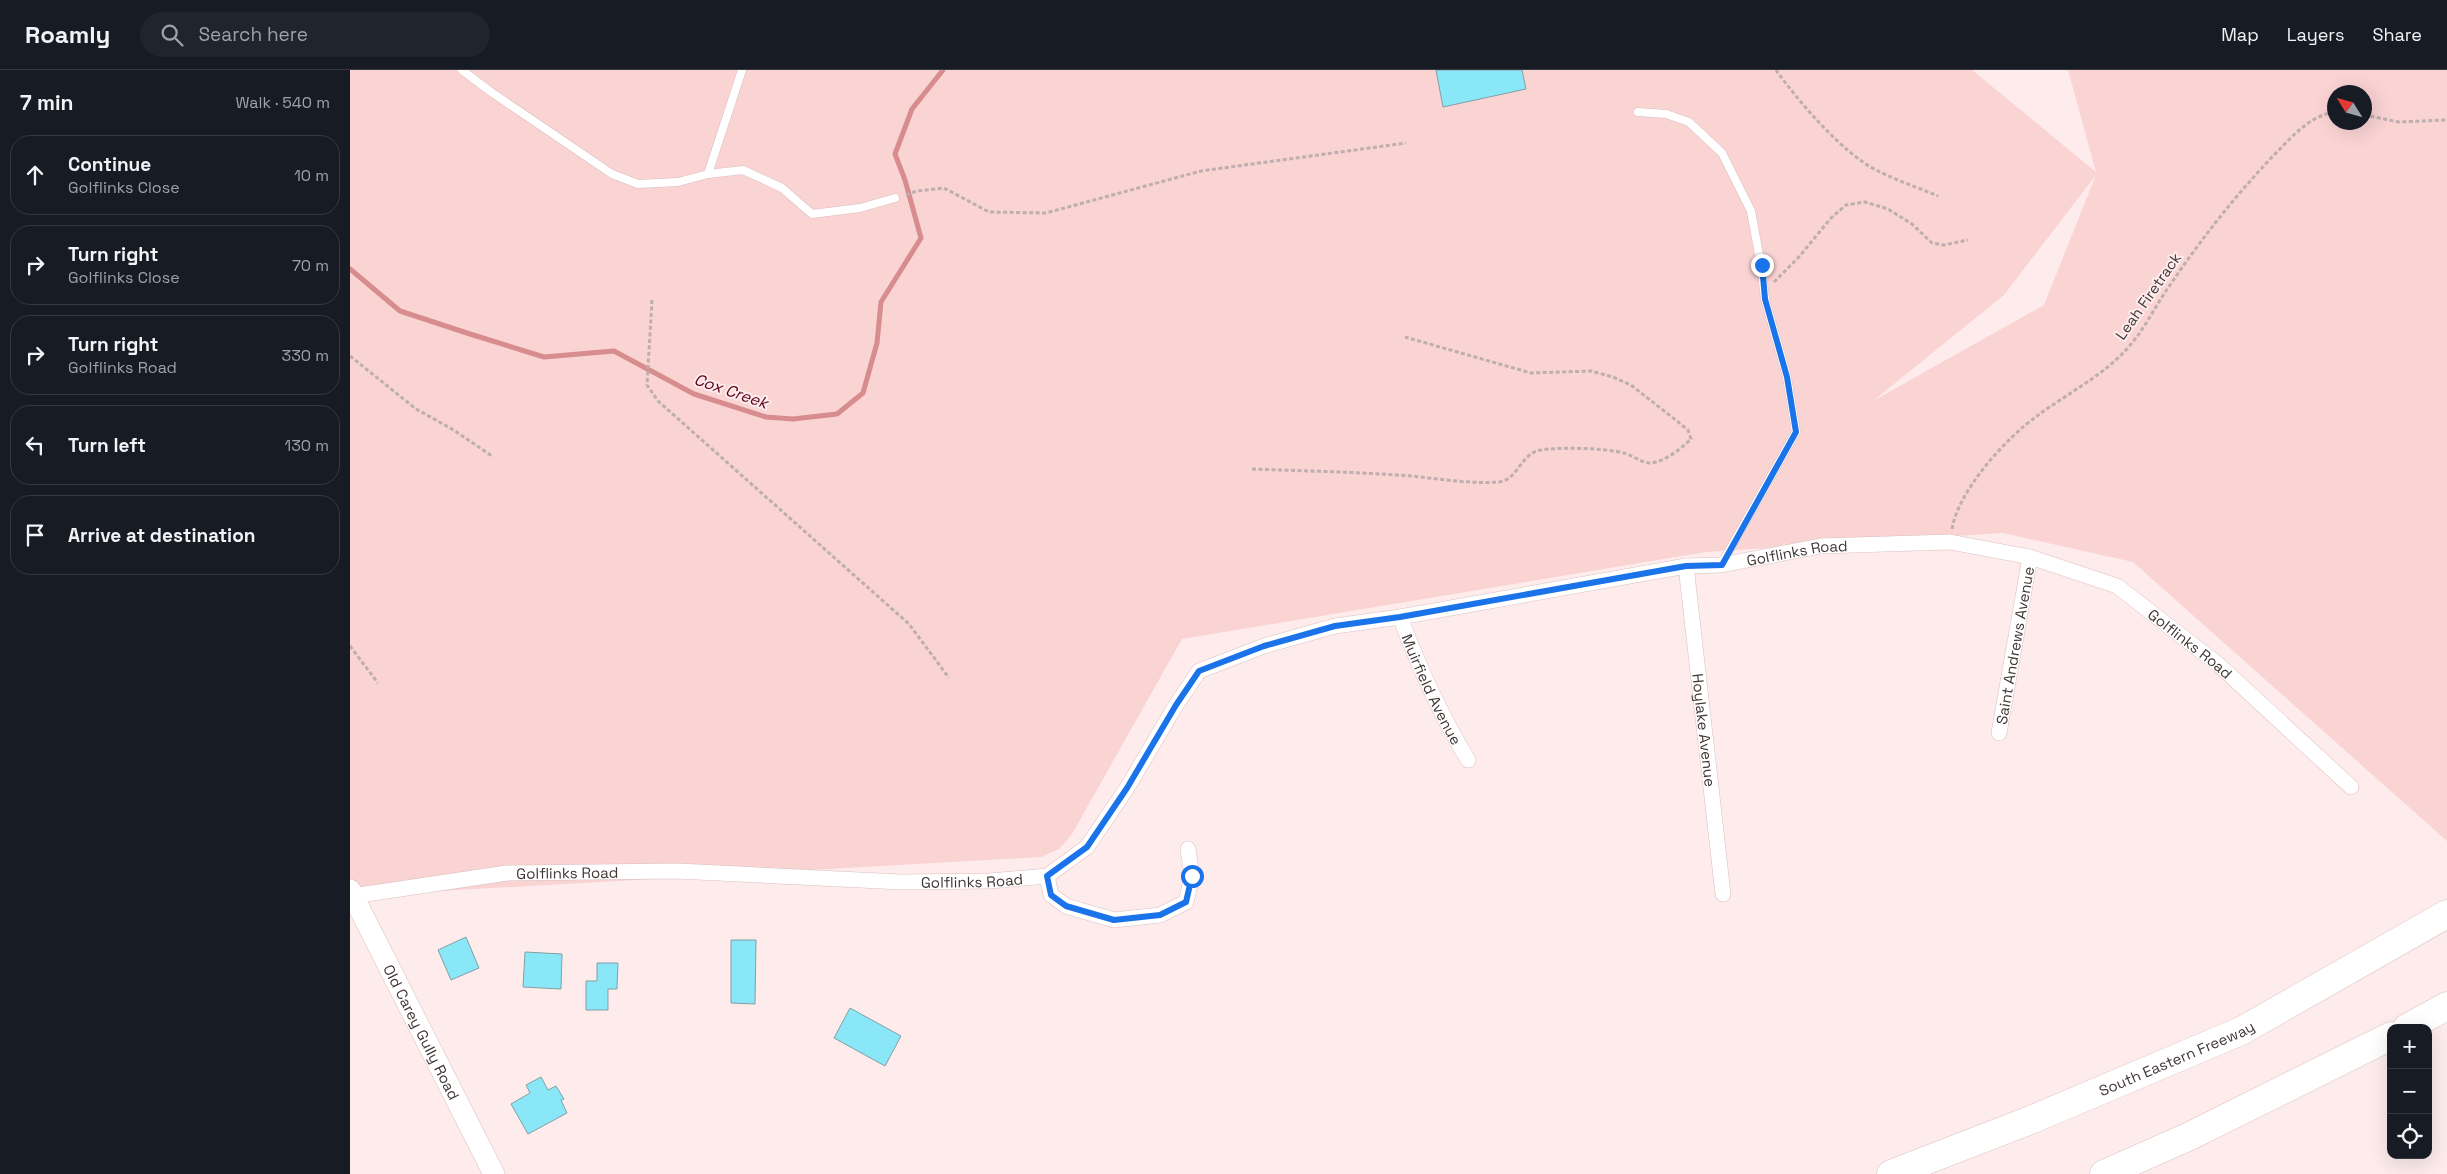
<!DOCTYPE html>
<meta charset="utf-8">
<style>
:root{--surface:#171b24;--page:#20242c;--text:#f1f3f6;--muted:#9ea1a6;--line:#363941}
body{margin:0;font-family:"Space Grotesk",sans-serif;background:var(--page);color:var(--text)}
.controls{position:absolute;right:15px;bottom:15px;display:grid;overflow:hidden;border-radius:10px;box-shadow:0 5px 20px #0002}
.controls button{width:45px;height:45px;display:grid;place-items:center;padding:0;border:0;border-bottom:1px solid var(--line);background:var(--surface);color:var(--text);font:25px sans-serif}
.compass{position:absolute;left:1977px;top:15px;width:45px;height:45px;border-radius:50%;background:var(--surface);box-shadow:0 5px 20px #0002;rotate:307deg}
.stop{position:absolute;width:15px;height:15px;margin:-11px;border:4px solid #1a73e8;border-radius:50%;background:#fff}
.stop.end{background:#1a73e8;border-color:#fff;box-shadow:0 1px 5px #0008}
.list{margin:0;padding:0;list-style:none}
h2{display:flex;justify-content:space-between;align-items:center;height:65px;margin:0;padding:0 20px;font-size:21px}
h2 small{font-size:16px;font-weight:400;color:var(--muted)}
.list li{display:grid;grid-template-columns:32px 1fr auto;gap:15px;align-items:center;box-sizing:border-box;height:80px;margin:0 10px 10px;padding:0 10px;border:1px solid var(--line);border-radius:20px}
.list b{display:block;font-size:19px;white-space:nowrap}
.list p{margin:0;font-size:16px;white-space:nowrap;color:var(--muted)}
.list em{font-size:16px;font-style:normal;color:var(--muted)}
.icon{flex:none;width:28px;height:28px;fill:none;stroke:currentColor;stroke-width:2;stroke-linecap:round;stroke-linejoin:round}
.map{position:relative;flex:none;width:2097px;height:1104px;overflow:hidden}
header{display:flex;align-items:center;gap:30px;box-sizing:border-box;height:70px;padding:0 25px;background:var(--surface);border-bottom:1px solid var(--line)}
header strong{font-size:24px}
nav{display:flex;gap:28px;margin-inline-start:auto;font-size:18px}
.search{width:350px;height:45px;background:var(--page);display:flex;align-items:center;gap:12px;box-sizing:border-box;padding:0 18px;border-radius:28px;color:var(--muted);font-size:19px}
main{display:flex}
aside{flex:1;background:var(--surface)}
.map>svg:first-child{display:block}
.green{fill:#fad3d3;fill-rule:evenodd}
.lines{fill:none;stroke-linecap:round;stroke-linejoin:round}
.stream{stroke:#d78c8d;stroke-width:5}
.building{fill:#8ae7f7;stroke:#849fa4}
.lane-casing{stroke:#dbbfbf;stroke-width:9}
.street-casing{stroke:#dbbfbf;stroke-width:16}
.secondary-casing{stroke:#dbbfbf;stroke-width:22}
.highway-casing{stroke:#dbbfbf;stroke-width:29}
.path{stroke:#beaeae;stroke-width:3;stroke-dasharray:4 2.5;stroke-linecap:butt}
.lane{stroke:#fff;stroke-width:8}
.street{stroke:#fff;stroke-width:15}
.secondary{stroke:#fff;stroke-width:21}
.highway{stroke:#fff;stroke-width:28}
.route{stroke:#1a73e8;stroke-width:6}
.labels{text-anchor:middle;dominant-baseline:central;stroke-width:4;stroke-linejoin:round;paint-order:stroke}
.street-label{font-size:15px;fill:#413636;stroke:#feecec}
.water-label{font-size:16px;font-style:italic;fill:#5e0116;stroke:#feecec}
</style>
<header>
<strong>Roamly</strong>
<div class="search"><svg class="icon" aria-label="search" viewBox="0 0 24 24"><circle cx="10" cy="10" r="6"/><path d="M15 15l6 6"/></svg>Search here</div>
<nav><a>Map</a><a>Layers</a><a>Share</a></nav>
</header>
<main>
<aside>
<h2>7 min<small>Walk · 540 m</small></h2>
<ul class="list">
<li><svg class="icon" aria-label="ahead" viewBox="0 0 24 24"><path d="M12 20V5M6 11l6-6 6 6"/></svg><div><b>Continue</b><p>Golflinks Close</p></div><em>10 m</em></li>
<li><svg class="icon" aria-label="right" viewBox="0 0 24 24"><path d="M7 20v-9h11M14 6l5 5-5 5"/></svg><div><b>Turn right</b><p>Golflinks Close</p></div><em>70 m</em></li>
<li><svg class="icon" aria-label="right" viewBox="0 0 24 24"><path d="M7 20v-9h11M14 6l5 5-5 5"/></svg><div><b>Turn right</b><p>Golflinks Road</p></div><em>330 m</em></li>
<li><svg class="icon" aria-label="left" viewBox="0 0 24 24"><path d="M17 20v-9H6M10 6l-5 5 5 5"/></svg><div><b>Turn left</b></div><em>130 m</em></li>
<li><svg class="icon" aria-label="arrive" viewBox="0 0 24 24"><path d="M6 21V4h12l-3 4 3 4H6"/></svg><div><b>Arrive at destination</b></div></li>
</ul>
</aside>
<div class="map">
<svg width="2097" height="1104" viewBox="0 0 2097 1104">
<rect width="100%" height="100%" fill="#feecec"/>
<path class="green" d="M0,0H1622L1746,102L1718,0H2097V771L1783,492L1653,463L1356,482L832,569L722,764L709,779L691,787L3,826L0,820ZM1984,22H2014V52H1984ZM1746,105L1694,235L1523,331L1654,225Z"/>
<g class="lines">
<path class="stream" d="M0,199L50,241L120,264L194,287L264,281L344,324L416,347L443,349L487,344L513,323L527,273L531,232L571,168L555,110L545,84L562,39L593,0"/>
</g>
<g class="building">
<path d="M1086,0H1172L1176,19L1093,37Z"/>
<path d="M116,867L129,898L101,910L88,880Z"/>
<path d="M381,870H406L405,934L381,933Z"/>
<path d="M175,882L212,884L211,919L173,917Z"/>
<path d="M247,893H268L267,919H258V940H236V911H247Z"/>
<path d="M500,938L551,966L535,996L484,968Z"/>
<path d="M191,1007L198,1020L206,1016L214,1029L211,1030L217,1043L178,1064L161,1034L180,1023L176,1015Z"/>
</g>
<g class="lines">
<g class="lane-casing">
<g id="lane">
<path d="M112,0L141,22L262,104L288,114L328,112L358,104L392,0"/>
<path d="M1288,42L1316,44L1339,52L1372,83L1401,141L1411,195L1415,229L1437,307L1446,362L1371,495"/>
<path d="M358,104L393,100L432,118L462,144L510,138L545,128"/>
</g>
</g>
<g class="street-casing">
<g id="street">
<path id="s1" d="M1336,496L1373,824"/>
<path id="s2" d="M1050,547C1069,597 1090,644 1118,690"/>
<path id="s3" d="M1649,663L1680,487"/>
<path d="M697,806L701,825L716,836L764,850L810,845L836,832L842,806L838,779"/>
<path id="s4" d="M3,826L157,803L327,801L551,812L640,811L697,806L737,777L777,718L826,635L849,601L914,576L985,556L1050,547L1336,496L1371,495L1471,476L1600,472L1680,487L1767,516L1869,595L2001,717"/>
</g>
</g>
<g class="secondary-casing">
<g id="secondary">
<path id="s5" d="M0,820L144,1104"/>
</g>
</g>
<g class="highway-casing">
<g id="highway">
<path d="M2057,958L2097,936"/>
<path id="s6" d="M1541,1104L1683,1049L1891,961L2097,844"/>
<path d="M1754,1104L1840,1066L2041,966"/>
</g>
</g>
<g class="path">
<path d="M1426,0C1449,32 1493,84 1528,101C1548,111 1569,118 1588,126"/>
<path d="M2014,45L2049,52L2097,50"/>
<path d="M556,125L567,121L594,118L639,142L696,143L851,101L1056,73"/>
<path d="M1424,212L1448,188L1481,148L1496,135L1515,132L1538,139L1562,154L1582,173L1594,175L1618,170"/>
<path d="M302,230L297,315L308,331L559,554L599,608"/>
<path d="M0,286L66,339L102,359L142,386"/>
<path d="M902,399C955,401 1008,402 1061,406C1090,409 1119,414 1148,412C1168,411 1170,383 1191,380C1209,377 1256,378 1274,383C1282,385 1290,392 1299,393C1313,393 1331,379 1341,369L1338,360L1327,351L1281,315L1263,307L1241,301L1181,303L1055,267"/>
<path d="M1602,459C1608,421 1656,368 1687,346C1719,322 1761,302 1785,269C1797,254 1805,237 1816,221C1848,173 1884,127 1924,85C1943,66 1958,47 1984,42"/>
<path d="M0,576L28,613"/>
</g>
<use href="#lane" class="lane"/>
<use href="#street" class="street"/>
<use href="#secondary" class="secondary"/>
<use href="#highway" class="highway"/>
</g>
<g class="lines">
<path class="route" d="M842,806L836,832L810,845L764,850L716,836L701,825L697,806L737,777L777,718L826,635L849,601L914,576L985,556L1050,547L1336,496L1372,495L1446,362L1437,307L1415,229L1412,195"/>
</g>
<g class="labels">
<g class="street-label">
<text transform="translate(1798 226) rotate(-55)">Leah Firetrack</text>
<text stroke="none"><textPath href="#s4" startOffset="1566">Golflinks Road</textPath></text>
<text stroke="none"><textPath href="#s4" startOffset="1986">Golflinks Road</textPath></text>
<text stroke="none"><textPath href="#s3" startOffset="89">Saint Andrews Avenue</textPath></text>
<text stroke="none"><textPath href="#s2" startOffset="79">Muirfield Avenue</textPath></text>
<text stroke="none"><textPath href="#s1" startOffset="165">Hoylake Avenue</textPath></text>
<text stroke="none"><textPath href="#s4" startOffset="216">Golflinks Road</textPath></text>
<text stroke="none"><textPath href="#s4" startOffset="621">Golflinks Road</textPath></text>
<text stroke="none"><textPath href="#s5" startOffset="159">Old Carey Gully Road</textPath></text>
<text stroke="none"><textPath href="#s6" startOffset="308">South Eastern Freeway</textPath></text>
</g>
<g class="water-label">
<text transform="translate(381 321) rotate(19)">Cox Creek</text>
</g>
</g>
</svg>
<div class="controls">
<button>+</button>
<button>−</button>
<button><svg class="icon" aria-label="locate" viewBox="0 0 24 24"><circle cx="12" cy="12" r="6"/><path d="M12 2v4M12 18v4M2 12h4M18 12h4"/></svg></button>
</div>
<svg class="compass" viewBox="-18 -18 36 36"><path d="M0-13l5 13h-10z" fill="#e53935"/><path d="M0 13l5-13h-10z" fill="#9ea1a6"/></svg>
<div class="stop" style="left:842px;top:806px"></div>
<div class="stop end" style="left:1412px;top:195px"></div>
</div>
</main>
